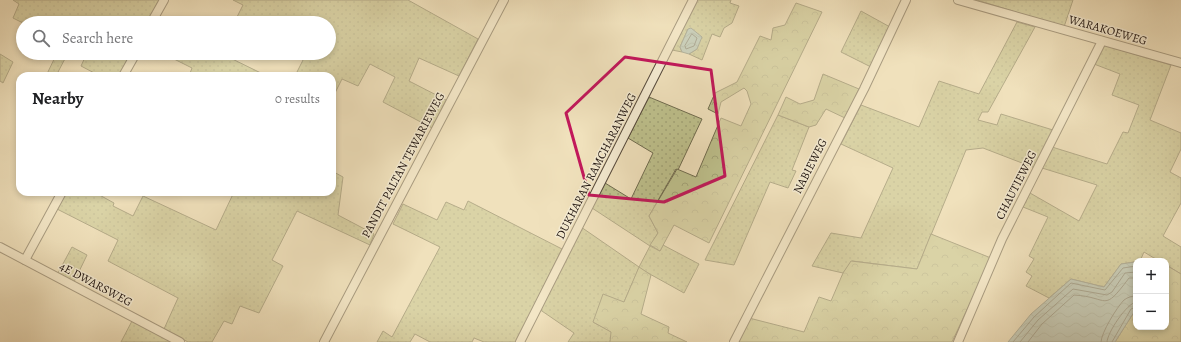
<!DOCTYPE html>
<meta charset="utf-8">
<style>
:root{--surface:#fff;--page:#f2f2f2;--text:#202124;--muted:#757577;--line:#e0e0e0}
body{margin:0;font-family:Alegreya,serif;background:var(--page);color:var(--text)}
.controls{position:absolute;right:12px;bottom:12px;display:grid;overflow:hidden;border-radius:8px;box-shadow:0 2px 6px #0003}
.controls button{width:36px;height:36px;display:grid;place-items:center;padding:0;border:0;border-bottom:1px solid var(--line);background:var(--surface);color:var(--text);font:20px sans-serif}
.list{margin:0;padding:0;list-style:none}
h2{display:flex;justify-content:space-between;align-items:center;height:52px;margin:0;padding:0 16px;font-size:17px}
h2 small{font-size:13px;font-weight:400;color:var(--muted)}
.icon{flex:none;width:22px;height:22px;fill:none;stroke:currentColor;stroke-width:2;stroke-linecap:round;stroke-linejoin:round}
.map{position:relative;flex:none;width:1181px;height:342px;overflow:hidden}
.search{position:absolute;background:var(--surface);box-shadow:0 2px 6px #0003;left:16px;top:16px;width:320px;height:44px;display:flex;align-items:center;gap:10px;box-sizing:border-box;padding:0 14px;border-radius:22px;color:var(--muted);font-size:15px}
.panel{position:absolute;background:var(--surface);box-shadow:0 2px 6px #0003;left:16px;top:72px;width:320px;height:124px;border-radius:12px}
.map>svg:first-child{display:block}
.grass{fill:url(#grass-dots);stroke:#706c4f}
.forest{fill:url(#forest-crowns);stroke:#706c4f}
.water{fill:url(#water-waves);stroke:#6c7976}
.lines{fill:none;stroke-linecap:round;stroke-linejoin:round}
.shore{stroke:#606866;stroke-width:1}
.minor-casing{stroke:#55493c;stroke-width:10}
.minor{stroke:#f5ecd3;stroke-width:8}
.marked{fill:none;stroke:#c2185b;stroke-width:3;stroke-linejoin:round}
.labels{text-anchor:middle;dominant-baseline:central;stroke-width:3;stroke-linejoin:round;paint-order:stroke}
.street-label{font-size:12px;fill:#211611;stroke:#f5ecd3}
</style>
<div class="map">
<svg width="1181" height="342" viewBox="0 0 1181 342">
<defs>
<pattern id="grass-dots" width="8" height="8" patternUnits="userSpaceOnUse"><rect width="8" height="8" fill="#bec18d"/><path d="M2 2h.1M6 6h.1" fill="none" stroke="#a3a579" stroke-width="1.8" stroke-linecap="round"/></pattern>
<pattern id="forest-crowns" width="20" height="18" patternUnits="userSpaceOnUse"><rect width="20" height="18" fill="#bec18d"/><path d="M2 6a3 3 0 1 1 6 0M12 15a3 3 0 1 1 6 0" fill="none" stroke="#a3a579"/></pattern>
<pattern id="water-waves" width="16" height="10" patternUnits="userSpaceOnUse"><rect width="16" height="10" fill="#9ebbba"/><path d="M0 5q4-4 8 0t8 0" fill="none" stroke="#88a09f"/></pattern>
</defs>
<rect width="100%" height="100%" fill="#f0e1bc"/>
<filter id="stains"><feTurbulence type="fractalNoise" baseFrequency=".005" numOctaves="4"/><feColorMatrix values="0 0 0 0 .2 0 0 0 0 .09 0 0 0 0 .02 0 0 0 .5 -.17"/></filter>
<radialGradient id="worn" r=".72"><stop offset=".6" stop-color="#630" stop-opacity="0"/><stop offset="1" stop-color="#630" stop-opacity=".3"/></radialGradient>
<g class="grass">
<path d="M13,0H159L147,23H23L13,18L19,4Z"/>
<path d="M233,0H408L478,39L459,76L419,58L409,81L446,100L432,128L383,102L395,77L370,64L358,86L342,79L332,99V76H295L304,58L298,55L299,53H329V23H234L243,5Z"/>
<path d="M697,0H731L730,3L739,6L732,23L724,28L720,37L712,34L702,60L689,54L697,49L688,29L680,47L682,52L672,50Z"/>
<path d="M977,0H1073L1064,27Z"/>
<path d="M861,11L890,27L871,67L841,52Z"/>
<path d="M1017,22L1035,27L988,112H982L978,120L997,125L1001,114L1053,130L1035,168L983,148L966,150L917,269L852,261L843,273L812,266L831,233L861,238L893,168L841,144L861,105L919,127L939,81L979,94Z"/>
<path d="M1103,45L1171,65L1150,120L1181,133V149L1170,172L1181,178V203L1163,236L1181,247V274L1166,265V261H1159L1144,252L1140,261L1121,264L1104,287L1071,279L1049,298L1026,286L1032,276L1026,272L1034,259L1029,256L1048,217L1023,207L1030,193L1079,221L1097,185L1042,168L1052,147L1107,164L1123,132L1128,133L1139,105L1112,95L1120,74L1094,64Z"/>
<path d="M57,53H68L58,72L65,76H46Z"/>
<path d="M87,53H131L119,76H100L81,66Z"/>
<path d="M162,53H220L267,76H189L192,68Z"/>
<path d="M0,54L13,62L3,83L0,81Z"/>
<path d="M649,97L702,119L678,170L676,169L649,216L658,233L650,246L660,251L663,245L699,264L684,293L639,268L624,302L593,322L612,332L610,342H568L574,333L539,309L581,227L639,267L650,246L592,208L605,183L631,199L653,153L628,138Z"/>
<path d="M778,115L809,127L792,170L796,171L788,188L770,182L734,265L705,260Z"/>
<path d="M332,171L343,177L338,215L374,234L370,245L297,211L272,260L283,266L259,313L240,306L232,324L224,321L212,342H188L164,329L178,298L108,261L118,240L57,209L65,192H94L114,203L113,206L133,216L143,196L216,230L234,192H332Z"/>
<path d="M468,201L562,249L516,342H484L474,338L472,342H430L415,334L410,342H377L383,331L392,337L440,247L393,224L403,204L437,220L446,202L464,210Z"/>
<path d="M72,247L87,255L74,282L58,273Z"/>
<path d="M132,321L169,340L168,342H121Z"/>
</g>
<g class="forest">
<path d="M796,3L822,12L709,243L674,225L660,251L650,245L658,233L649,216L677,169L696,177L721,118L741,126L751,104L747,91L744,88L721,102L718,114L708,109L715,93L737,82L760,36L771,40L773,28L785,25Z"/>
<path d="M823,74L859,89L845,118L826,109L816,125L809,127L778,115L786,97L800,104L814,100Z"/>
<path d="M931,234L991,258L952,342H739L749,318L804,332L819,297L831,301L843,273L851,261L917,269Z"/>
<path d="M1166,265L1181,274V342H1115L1136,309V327H1166Z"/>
<path d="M639,267L651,275L641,314L669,327L668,333L687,342H610L611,332L593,322L603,294L624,302Z"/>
</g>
<g class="water">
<path d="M691,28L702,37L697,49L689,54L682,52L680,47L688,29Z"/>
<path d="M1136,262V309L1115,342H1008L1031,314L1071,279L1104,287L1121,264Z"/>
</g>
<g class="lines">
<g class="shore">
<path d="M692,34L697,38L694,46L686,49L685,46Z"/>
<path d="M1013,342L1034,317L1071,283L1105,290L1123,268L1136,266"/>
<path d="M1020,342L1038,320L1073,289L1107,295L1112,292L1125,273L1136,272"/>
<path d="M1028,342L1042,324L1074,295C1110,297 1102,314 1129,278H1136"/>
<path d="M1101,342C1101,333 1117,307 1124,300C1128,297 1132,296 1136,296"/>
<path d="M1107,342C1107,333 1127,303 1136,302"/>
<path d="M1112,342L1131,309L1136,307"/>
</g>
<g class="minor-casing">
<g id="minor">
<path d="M958,0L1181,63"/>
<path d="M151,23L164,0"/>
<path d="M123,76L136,53"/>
<path d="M0,247L180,342"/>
<path d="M25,260L62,192"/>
<path d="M324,342L504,0"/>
<path d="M520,342L693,0"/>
<path d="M734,342L864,89L906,0"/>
<path d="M958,342L1002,239L1102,41"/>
</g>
</g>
<use href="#minor" class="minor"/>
</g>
<path d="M0 0H1181V342H0ZM625,57L711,70L725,176L664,202L589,195L566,113Z" fill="#f0e1bc" fill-opacity=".55" fill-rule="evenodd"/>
<path class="marked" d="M625,57L711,70L725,176L664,202L589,195L566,113Z"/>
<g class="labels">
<g class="street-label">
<text transform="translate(1108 30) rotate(16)">WARAKOEWEG</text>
<text transform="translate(403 165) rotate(-62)">PANDIT PALTAN TEWARIEWEG</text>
<text transform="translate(596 166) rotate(-63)">DUKHARAN RAMCHARANWEG</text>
<text transform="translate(810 166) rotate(-63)">NABIEWEG</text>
<text transform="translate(1016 185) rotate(-63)">CHAUTIEWEG</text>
<text transform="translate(96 284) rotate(28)">4E DWARSWEG</text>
</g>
</g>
<rect width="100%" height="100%" filter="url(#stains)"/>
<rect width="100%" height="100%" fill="url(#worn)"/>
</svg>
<div class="controls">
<button>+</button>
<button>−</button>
</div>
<div class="search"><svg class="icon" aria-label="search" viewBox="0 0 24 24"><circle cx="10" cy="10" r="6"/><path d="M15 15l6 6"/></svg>Search here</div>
<section class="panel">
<h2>Nearby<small>0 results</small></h2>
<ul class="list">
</ul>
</section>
</div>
